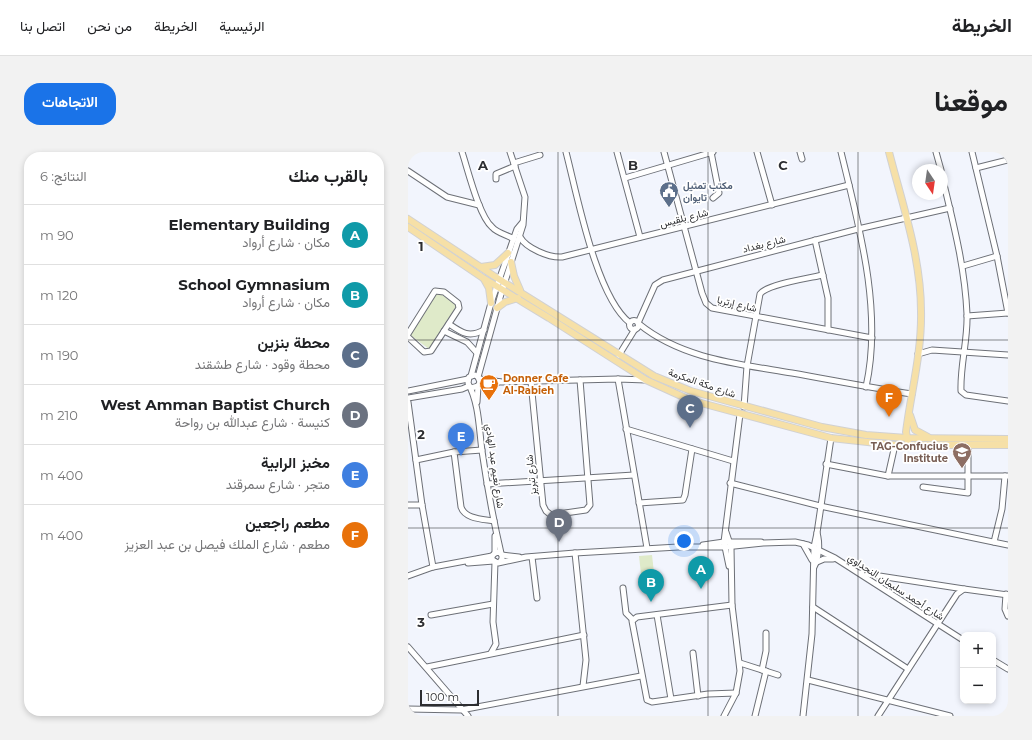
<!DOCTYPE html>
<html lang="ar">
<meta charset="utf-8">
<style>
:root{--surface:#fff;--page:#f2f2f2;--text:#202124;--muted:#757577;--line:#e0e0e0;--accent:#1a73e8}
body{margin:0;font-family:Montserrat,Vazirmatn,sans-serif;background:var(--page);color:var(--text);direction:rtl}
.controls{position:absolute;right:12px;bottom:12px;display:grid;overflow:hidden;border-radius:8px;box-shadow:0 2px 6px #0003}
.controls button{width:36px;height:36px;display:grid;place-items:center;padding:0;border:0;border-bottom:1px solid var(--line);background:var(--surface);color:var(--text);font:20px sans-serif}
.compass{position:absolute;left:504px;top:12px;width:36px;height:36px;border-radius:50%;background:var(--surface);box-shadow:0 2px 6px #0003;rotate:167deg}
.scale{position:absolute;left:12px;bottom:10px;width:59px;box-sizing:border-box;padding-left:4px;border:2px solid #2d2e31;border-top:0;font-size:11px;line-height:14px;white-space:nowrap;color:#2d2e31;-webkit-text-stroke:3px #fff;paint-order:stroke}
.you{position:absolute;left:276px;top:389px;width:14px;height:14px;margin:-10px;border:3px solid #fff;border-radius:50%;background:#1a73e8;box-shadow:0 0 0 6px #1a73e833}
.badge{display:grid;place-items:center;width:26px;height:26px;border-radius:50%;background:var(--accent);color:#fff;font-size:13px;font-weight:700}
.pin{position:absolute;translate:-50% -33px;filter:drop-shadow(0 1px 2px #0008)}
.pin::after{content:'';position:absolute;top:21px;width:14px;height:12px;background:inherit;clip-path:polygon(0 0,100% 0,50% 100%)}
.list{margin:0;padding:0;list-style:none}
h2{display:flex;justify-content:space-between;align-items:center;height:52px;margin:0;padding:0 16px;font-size:17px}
h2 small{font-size:13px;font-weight:400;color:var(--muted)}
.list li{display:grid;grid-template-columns:26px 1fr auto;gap:12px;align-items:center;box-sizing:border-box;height:60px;padding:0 16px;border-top:1px solid var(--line)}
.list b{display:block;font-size:15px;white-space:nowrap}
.list p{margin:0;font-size:13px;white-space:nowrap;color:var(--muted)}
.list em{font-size:13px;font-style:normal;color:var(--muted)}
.map{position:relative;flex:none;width:600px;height:564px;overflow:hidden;direction:ltr;border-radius:16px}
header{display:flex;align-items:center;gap:24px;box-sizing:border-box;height:56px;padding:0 20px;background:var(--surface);border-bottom:1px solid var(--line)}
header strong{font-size:19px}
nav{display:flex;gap:22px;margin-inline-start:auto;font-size:14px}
.intro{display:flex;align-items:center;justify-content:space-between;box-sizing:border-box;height:96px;padding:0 24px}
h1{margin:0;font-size:28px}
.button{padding:10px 18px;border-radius:16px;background:var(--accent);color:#fff;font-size:14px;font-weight:700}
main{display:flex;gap:24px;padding:0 24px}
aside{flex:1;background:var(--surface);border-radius:16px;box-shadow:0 2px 6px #0003}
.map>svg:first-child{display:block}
.green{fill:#dfeac9}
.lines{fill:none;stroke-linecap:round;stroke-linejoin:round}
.minor-casing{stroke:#6d7077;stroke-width:7}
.major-casing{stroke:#d1d1d2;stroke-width:8}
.minor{stroke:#fff;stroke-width:5}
.major{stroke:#f6e0a7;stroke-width:6}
.grid{fill:none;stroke:#2d2e31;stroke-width:1;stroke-opacity:0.55}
.labels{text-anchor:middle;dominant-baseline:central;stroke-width:3.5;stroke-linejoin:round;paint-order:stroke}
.service-label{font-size:10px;font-weight:bold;fill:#4e5e75;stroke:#fff;text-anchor:start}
.street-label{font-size:10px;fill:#2d2e31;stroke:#fff}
.food-label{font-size:10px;font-weight:bold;fill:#c56008;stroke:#fff;text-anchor:start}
.education-label{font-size:10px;font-weight:bold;fill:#785e54;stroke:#fff;text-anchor:end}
.grid-label{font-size:13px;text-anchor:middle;font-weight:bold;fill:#2d2e31;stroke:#fff;stroke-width:3.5;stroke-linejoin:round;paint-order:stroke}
</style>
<header>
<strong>الخريطة</strong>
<nav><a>الرئيسية</a><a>الخريطة</a><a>من نحن</a><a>اتصل بنا</a></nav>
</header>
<div class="intro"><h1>موقعنا</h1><a class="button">الاتجاهات</a></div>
<main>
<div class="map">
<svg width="600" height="564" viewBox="0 0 600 564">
<rect width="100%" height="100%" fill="#f2f5fd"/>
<g class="green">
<path d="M30,140L49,153L21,197L2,183Z"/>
<path d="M244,403L247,429L234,431L231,404Z"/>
</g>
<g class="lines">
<g class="minor-casing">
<g id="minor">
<path d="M54,0C60,18 71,64 84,75C89,81 99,83 106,87"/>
<path d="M158,0C169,42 188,145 222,171"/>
<path d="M209,0L232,85"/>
<path d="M256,0L294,141L298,151L304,156L464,186"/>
<path d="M303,0L311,41L305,46"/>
<path d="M349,0L364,53"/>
<path d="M392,0L394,7"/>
<path d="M433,0C451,74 475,159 458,235"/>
<path d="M528,0L533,18"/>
<path d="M564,0L589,104L600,161"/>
<path d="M106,11L132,3"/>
<path d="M568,16L600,8"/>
<path d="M0,19L39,45L71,53"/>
<path d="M534,24C545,70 557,115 559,162C560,188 552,213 553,239L558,243L600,249"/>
<path d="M217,26L305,0"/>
<path d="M88,27V22L107,14"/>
<path d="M112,85C118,96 141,106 154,105L441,33"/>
<path d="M407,88L420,146V178"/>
<path d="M555,114L589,104"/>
<path d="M559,164L600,161"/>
<circle cx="226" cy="173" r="4.5"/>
<path d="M230,171L247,133L255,128L450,77L542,56"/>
<path d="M41,172C54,181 61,186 76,178"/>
<path d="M231,172C274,207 331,212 384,221C424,228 464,236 504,242"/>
<path d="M36,179L59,190L69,201"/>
<path d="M0,182L27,139L36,140L50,151L51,156L23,199L16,200L0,185"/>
<path d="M510,202L524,198L600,203"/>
<path d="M211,203L227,177"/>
<path d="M63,224L83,151L109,77L114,71"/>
<path d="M70,225L93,142L115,73L117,45L102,0"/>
<path d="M72,227L94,230L210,227L238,228"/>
<path d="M210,227L239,396"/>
<path d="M123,230L135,353L138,359L143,363L178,358L182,353L172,228"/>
<path d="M71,233L91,230"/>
<path d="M63,236L70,234L72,230L70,225L67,223L61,225L60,231C71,251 71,276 74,299C79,333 85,367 93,401"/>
<path d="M0,239L60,227"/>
<path d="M0,246L54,237L61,234"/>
<path d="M0,250L14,353L25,415"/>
<path d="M69,250L70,234"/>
<path d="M336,255L339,214L352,142C359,132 402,126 415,123"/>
<path d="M218,277L325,309"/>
<path d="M74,298L46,300L53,355C57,367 74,367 86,369"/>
<path d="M8,308L46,300"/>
<path d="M418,312L480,324L487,293"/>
<path d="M480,324H600"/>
<path d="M322,331L412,354L600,393"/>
<path d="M79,332L226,323"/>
<path d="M515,335L560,341V293"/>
<path d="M231,351L275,348L277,343L284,297"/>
<path d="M0,353H14"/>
<path d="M87,384V401"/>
<path d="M586,390L594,357L597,324"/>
<path d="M395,392L404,408"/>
<path d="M295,393L316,390H353"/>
<path d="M167,401L178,508L175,534"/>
<path d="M94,403L111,405"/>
<path d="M124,405L129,446"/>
<path d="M92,410L94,407V403L91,400L87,401L84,404V408L90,411L118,405L167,401L270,395H317L355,391L387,390L400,393L427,406L555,488"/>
<path d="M409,410L416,407H425"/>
<path d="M60,411L86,409"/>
<path d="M321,414L316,390L332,262"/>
<path d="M406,415C411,406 412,391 409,381"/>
<path d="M452,421L556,437"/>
<path d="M0,424L25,415L84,404"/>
<path d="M215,436L218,461L224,467"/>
<path d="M598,442L597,457L600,464"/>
<path d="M324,453L229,465L224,469L239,548L244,550L300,542L328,541"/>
<path d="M405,455L500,517"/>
<path d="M23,463L85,452"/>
<path d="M249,463L263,547"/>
<path d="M0,495L60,564"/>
<path d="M83,501L88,492L85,470L87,410"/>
<path d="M285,501L290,544"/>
<path d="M585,508L600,517"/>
<path d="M332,511L370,523"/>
<path d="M19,515L176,483"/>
<path d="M354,518L358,499V481"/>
<path d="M400,528L542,564"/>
<path d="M0,557L53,558L233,524"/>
<path d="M316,564L328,541L332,519L324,453L323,395L318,380"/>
<path d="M347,564L358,519"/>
<path d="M395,564L404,482L406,395L409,381L423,286"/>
<path d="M470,564L549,442L556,437L600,443"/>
</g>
</g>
<g class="major-casing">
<g id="major">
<path d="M481,0C494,51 513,105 513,159C514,200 503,240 498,280L500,290"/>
<path d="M0,67L86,124L246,224L283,239L414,275L458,283L499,286L600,287"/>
<path d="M0,75L75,126L141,166L238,228L282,248L423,286L487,293H600"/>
<path d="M103,110L106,124L112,138"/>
<path d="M73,115L87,113L100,101"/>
<path d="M76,127L81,136L83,151"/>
<path d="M89,156L97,150L110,146"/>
<path d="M502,263L507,278L520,285"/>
</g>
</g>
<use href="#minor" class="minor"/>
<use href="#major" class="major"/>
</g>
<path class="grid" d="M150,0V564M300,0V564M450,0V564M0,188H600M0,376H600"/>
<defs>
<g id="civic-pin" transform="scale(1)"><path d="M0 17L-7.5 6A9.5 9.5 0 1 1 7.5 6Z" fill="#5c6f8a" stroke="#fff"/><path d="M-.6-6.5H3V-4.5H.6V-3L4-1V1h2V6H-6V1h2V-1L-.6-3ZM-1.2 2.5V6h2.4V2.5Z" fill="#fff"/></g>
<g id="cafe-pin" transform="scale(1)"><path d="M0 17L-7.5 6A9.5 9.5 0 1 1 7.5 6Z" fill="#e8710a" stroke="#fff"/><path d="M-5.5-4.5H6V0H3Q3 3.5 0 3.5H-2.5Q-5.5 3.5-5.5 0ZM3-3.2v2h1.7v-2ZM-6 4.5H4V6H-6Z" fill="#fff"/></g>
<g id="university-pin" transform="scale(1)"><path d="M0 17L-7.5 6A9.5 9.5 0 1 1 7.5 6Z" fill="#8d6e63" stroke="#fff"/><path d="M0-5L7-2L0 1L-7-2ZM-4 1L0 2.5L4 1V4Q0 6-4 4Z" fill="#fff"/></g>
</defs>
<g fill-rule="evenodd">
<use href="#civic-pin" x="261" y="39"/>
<use href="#cafe-pin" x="81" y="232"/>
<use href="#university-pin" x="554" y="300"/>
</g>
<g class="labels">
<g class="service-label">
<text x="275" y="33">مكتب تمثيل<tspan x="275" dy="12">تايوان</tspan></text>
</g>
<g class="street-label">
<text transform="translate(276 66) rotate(-14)">شارع بلقيس</text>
<text transform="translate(356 92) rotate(-14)">شارع بغداد</text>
<text transform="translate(329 152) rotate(13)">شارع إرتريا</text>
<text transform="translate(294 231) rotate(19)">شارع مكة المكرمة</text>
<text transform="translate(87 314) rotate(82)">شارع نعيم عبد الهادي</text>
<text transform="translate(123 323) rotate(-96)">شارع تبريز</text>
<text transform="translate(488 435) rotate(33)">شارع أحمد سليمان النجداوي</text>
</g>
<g class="food-label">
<text x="95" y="226">Donner Cafe<tspan x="95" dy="12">Al-Rabieh</tspan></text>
</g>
<g class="education-label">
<text x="540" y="294">TAG-Confucius<tspan x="540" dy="12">Institute</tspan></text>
</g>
</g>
<g class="grid-label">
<text x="75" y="18">A</text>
<text x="225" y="18">B</text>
<text x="375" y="18">C</text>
<text x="13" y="99">1</text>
<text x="13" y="287">2</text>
<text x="13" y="475">3</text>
</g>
</svg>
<div class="controls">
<button>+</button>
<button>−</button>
</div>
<svg class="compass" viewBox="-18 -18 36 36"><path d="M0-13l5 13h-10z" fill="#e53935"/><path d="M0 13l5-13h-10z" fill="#757577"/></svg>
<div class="scale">100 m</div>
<div class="you"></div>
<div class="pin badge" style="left:293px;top:437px;background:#0f9aa8">A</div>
<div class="pin badge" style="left:243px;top:450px;background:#0f9aa8">B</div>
<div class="pin badge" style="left:282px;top:276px;background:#5c6f8a">C</div>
<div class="pin badge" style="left:151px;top:390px;background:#6b7280">D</div>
<div class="pin badge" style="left:53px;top:304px;background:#3f7fe0">E</div>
<div class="pin badge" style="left:481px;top:265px;background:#e8710a">F</div>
</div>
<aside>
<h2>بالقرب منك<small>النتائج: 6</small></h2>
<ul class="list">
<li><span class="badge" style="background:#0f9aa8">A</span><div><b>Elementary Building</b><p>مكان · شارع أرواد</p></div><em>90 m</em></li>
<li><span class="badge" style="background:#0f9aa8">B</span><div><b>School Gymnasium</b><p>مكان · شارع أرواد</p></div><em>120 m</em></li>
<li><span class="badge" style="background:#5c6f8a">C</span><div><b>محطة بنزين</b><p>محطة وقود · شارع طشقند</p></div><em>190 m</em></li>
<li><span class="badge" style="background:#6b7280">D</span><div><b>West Amman Baptist Church</b><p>كنيسة · شارع عبدالله بن رواحة</p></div><em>210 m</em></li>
<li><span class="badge" style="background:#3f7fe0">E</span><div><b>مخبز الرابية</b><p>متجر · شارع سمرقند</p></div><em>400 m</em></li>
<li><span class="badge" style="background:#e8710a">F</span><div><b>مطعم راجعين</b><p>مطعم · شارع الملك فيصل بن عبد العزيز</p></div><em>400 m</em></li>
</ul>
</aside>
</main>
